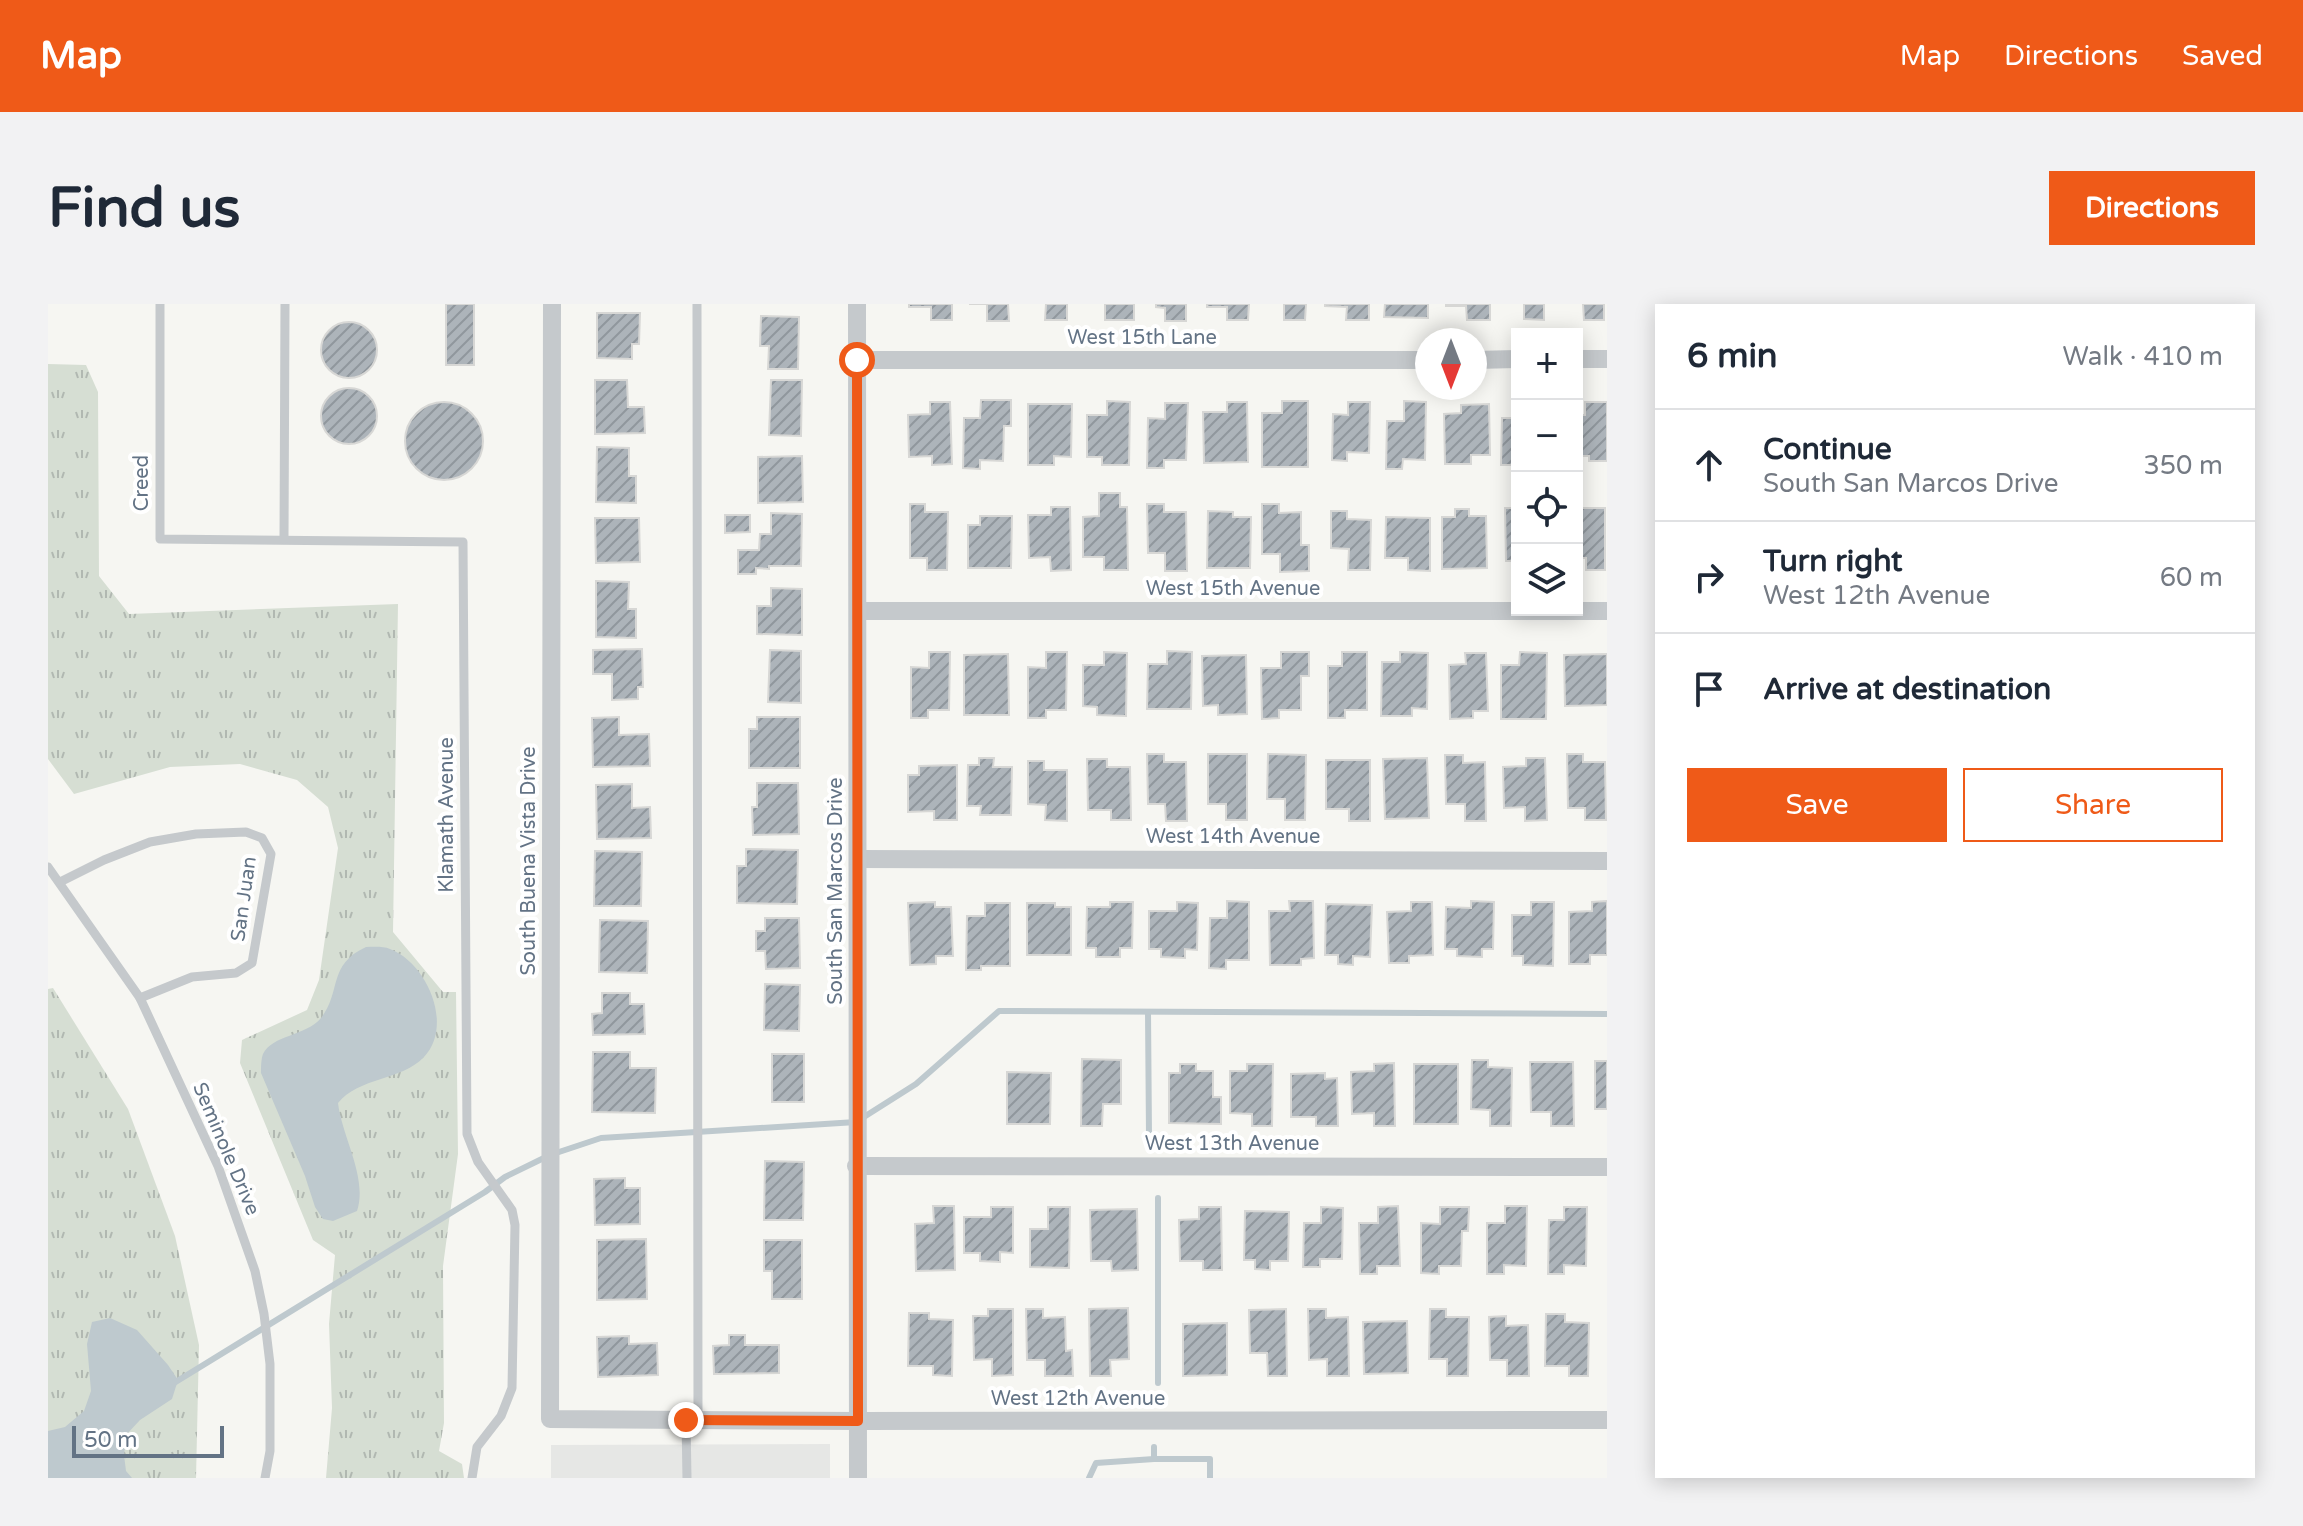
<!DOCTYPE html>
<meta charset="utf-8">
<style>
:root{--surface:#fff;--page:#f2f2f3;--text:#1f2937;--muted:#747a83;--line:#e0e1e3;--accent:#ef5a18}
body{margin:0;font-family:"Varela Round",sans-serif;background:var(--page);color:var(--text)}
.controls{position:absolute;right:24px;top:24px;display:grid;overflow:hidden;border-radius:0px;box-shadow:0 4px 20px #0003}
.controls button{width:72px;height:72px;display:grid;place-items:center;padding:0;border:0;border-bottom:2px solid var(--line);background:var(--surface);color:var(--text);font:40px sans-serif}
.compass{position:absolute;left:1367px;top:24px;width:72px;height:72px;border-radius:50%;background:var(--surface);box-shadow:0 4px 20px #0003;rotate:180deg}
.scale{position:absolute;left:24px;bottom:20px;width:152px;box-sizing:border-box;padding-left:8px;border:4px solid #637385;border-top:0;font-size:22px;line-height:28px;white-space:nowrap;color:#637385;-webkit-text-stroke:6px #fff;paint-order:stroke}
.stop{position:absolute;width:24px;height:24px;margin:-18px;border:6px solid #ef5a18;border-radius:50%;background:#fff}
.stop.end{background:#ef5a18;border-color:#fff;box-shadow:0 2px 8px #0008}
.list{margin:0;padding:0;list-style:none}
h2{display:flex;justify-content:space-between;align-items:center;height:104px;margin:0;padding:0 32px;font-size:34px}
h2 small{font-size:26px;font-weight:400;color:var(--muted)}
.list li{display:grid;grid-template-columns:52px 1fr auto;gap:24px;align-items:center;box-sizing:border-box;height:112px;padding:0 32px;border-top:2px solid var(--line)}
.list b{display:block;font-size:30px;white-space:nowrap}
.list p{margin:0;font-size:26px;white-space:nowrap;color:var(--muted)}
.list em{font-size:26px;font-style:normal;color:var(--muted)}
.actions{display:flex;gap:16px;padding:24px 32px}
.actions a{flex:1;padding:18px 0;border:2px solid var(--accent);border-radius:0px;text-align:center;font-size:28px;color:var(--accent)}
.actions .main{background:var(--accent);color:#fff}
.icon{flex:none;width:44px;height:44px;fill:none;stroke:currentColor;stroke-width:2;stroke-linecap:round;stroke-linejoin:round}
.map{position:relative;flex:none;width:1559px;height:1174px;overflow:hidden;border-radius:0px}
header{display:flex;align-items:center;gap:48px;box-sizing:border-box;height:112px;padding:0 40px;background:var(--accent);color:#fff}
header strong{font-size:38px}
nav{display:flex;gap:44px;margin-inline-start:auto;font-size:28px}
.intro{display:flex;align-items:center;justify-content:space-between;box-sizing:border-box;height:192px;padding:0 48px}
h1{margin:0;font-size:56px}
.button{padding:20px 36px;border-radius:0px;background:var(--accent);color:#fff;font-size:28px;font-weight:700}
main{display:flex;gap:48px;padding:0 48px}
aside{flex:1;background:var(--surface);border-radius:0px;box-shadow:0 4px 20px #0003}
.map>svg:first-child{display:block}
.built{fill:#e6e7e5}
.grass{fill:url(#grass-tufts)}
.water{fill:#bec9ce}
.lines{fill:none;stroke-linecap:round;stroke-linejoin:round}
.stream{stroke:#bec9ce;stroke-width:6}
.building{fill:url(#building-hatch);stroke:#d7d7d5;stroke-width:2}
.lane{stroke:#c5c9cc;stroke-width:9}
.street{stroke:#c5c9cc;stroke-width:18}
.route{stroke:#ef5a18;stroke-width:10}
.labels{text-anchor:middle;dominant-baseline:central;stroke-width:8;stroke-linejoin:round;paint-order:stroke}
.street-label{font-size:20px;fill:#637385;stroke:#fff}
</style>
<header>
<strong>Map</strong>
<nav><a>Map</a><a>Directions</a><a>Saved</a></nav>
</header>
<div class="intro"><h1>Find us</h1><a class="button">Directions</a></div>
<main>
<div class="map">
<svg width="1559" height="1174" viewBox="0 0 1559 1174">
<defs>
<pattern id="grass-tufts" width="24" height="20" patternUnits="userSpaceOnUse" patternTransform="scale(2)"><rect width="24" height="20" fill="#d6ded3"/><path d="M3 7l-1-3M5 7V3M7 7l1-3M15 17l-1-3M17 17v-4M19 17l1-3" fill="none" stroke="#b1b8b1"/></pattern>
<pattern id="building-hatch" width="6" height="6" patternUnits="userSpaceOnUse" patternTransform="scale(2)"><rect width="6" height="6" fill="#adb4ba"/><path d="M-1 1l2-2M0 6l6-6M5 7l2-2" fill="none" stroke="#90979d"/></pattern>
</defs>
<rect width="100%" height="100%" fill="#f6f6f2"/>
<path class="built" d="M782,1140V1174H503V1141Z"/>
<g class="grass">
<path d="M0,60L38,61L50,88L51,272L81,310L350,300L345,628L395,688H408L410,850L395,962L396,1119L391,1147L414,1160L416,1174H278L284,1104L281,1020L287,951L265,936L192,759L194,736L259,706L271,676L290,544L280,503L249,476L192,460L122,463L26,490L0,455Z"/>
<path d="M5,684L80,805L127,932L151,1041L148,1174H0V685Z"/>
</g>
<g class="water">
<path d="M318,643C325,643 335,642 342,645C379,659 406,721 376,753C353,777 311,773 290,799C294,833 320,874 309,907L285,917L275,915L267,903L257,872L213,769C213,764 213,755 215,750C224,731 258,732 273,714C294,687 279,661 318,643Z"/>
<path d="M62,1014L89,1026L120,1061L130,1076L124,1095L92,1116L78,1131L76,1151L78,1167L84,1174H0V1127L17,1123L36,1107L43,1087L39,1040L44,1018Z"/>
</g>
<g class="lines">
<g class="stream">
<path d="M1100,708L1101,831"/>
<path d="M1110,894V1079"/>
<path d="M126,1079L437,888L457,873L502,851L553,834L808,818L868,780L951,707L1559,710"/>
<path d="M1106,1155V1143"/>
<path d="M1041,1174L1048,1159L1106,1155H1162V1174"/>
</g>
</g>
<g class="building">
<rect x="398" y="0" width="28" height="61"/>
<path d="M861,0H904V16H883V3H861Z"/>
<path d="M921,0H960L961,17H939V0Z"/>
<path d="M998,0H1019V16H997Z"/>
<rect x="1057" y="0" width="29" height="16"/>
<path d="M1108,0H1138V17H1117V4L1108,3Z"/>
<path d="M1159,0H1201L1200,16H1179V3H1159Z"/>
<path d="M1236,0H1258L1257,16H1236Z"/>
<path d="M1277,0H1321V16H1298L1299,3L1277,2Z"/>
<path d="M1337,0H1380V14L1336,13Z"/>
<path d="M1398,0H1442V16H1419L1418,2H1398Z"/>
<path d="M1476,0H1496V16L1476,15Z"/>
<path d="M1535,0H1556V16H1536Z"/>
<path d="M549,9H592L591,40H584V55L549,54Z"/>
<path d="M713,12L751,13L750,65H720L721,42H712Z"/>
<circle cx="301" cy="46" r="28"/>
<path d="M547,76H579L580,103H596L597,129L547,130Z"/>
<path d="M723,76H754L753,132L721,131Z"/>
<circle cx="301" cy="112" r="28"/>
<path d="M933,96H963V122H956L955,157L932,156V165L915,164L916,114H932Z"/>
<path d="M1059,97L1082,98L1081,161H1054V153H1039V111H1059Z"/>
<path d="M1234,97H1260V163H1214V109H1234Z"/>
<path d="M1356,97L1378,98L1377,156L1355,155L1354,165H1338L1339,117H1356Z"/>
<circle cx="396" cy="137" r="39"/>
<path d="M882,98H902L904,160L884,161V152L861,153L860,111L882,110Z"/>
<path d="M1179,98H1199L1200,158L1156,159L1155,108H1179Z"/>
<path d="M1300,98H1322L1321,149L1299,148V157L1284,156L1285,110L1300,111Z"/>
<path d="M1537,98H1559V157H1541V152H1529V111H1537Z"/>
<path d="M1117,99H1140L1138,156H1116V164H1099L1100,114L1117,115Z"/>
<path d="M980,100H1024L1023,153L1006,152V161H980Z"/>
<path d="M1441,100L1442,151H1423V160H1397L1396,110L1413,109V101Z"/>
<path d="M1454,114H1469V161H1453Z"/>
<path d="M549,143L581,144V172H588V199L548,198Z"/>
<path d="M754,152L755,198L710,199V153Z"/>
<path d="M1051,189H1072V203H1079L1080,266H1056V253H1035V213L1051,212Z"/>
<path d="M862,200H877V208H900L899,266H879V254H862Z"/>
<path d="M1099,200H1116V208H1138L1139,267H1117V249H1100Z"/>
<path d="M1214,200H1231V209L1253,208V241H1261V267L1232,268V250H1214Z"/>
<path d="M1003,203H1022L1023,266L1003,267L1002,253L981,254L980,211H1003Z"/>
<path d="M1457,204H1469V257H1458Z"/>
<path d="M1530,204H1557V266H1538V254H1529Z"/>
<path d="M1407,205H1421V212H1438L1439,264L1394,265V213H1407Z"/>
<path d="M1160,207L1185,208V213H1203L1202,264H1159Z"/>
<path d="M1283,207H1299V215L1323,216L1322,266H1300L1301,245L1283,244Z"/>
<path d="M723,209L754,210L753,262H721V265L708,264V270H690V246H711L712,230H723Z"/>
<path d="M677,211H702V228L677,229Z"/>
<path d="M932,212H964L963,264H920V221H932Z"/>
<path d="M1338,213L1382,214V267L1360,266V254H1337Z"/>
<path d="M547,214H591L592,258L548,259Z"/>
<path d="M548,277L581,278L580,305H588V334L548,333Z"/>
<path d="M723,284L754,285V331L709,330V302H723Z"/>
<path d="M594,345L595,383H590V395L564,396V370H545V346Z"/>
<path d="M722,346L753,347V399L720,398Z"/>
<path d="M1119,347L1144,348L1143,405H1099L1100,360H1119Z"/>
<path d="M881,348H902L901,406H880V414H863V363L881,364Z"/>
<path d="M998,348H1019L1018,406H998V414H980V363L998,364Z"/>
<path d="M1056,348L1079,349L1078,412L1049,411V403L1035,402V361H1056Z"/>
<path d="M1233,348H1261V372H1253V406H1231V414L1214,415L1213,364H1233Z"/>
<path d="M1294,348H1319V406H1297V414H1280V362H1294Z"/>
<path d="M1352,348L1380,349L1379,405L1364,404V412H1333L1334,358H1352Z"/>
<path d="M1472,348L1499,349L1498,415H1453V361H1471Z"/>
<path d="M1417,349H1438L1440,407H1425V414L1402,415L1401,361L1418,360Z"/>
<path d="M960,350L961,411H916V351Z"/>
<path d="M1559,350V401L1517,402L1516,351Z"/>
<path d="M1198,351L1199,410L1170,411V401L1155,402L1154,352Z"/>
<path d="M571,413V431L601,430L602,462L545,463L544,414Z"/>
<path d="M709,413H752V464H701V425H709Z"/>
<path d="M1099,450H1116V458H1138L1139,517H1118L1117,500H1100Z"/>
<path d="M1160,450H1199V516H1178V500H1160Z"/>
<path d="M1220,450L1258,451L1257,516H1237V495H1219Z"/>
<path d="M1519,450H1535V458H1557L1558,516H1537V504H1520Z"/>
<path d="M1397,451H1415V459L1437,458L1438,517H1417V500H1398Z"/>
<path d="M931,454H946L945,463H964L963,511H932L933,502H919L920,461H931Z"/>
<path d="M1379,454L1381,514L1337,515L1335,455Z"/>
<path d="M1478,454H1497L1499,516L1477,517V503L1456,504L1455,463L1478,462Z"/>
<path d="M1039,455H1059V463H1082L1083,516H1063V506H1040Z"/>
<path d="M1278,456H1322V517H1301V505H1278Z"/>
<path d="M980,457H996V466H1019V517L997,516L998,501L980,500Z"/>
<path d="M909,461V516H886V507L860,508V471H871V462Z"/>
<path d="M709,479H750L751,530L705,531L704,503H709Z"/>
<path d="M584,480V504L602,503L603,534L549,535L548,481Z"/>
<path d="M698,545L750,546L749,600L689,599V562H698Z"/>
<path d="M547,547L594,548L593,602H546Z"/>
<path d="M1179,597L1201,598V656H1178V665L1161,664L1162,614H1179Z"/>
<path d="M1241,597H1265L1266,654L1253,655V661H1222L1221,607H1242Z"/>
<path d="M1423,597L1446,598L1445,645H1434V653L1409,652V645H1397L1398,603L1423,604Z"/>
<path d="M1559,597V651H1542V660H1521V608L1544,607V598Z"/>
<path d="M887,598V603H903L905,652H888V660L862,661L860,599Z"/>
<path d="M1062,598H1085L1084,644H1072V653H1048V644H1038L1039,603H1062Z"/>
<path d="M1129,598L1150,599L1149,646L1137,645V654L1113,653V645H1101V607H1129Z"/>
<path d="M1363,598H1384L1385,651L1361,652V659H1341L1339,608L1363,607Z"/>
<path d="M1483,598H1506L1505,662L1475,661V652H1464V611H1483Z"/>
<path d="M937,599H962V662H933V666H918L919,612H937Z"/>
<path d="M979,599H1007V603H1023V651H979Z"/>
<path d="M1278,600L1324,601L1322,653L1305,652V661L1290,660V651H1277Z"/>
<path d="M717,614H751L752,664L718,665L717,647H708V627H717Z"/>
<path d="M552,616L600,617L599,669L551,668Z"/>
<path d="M717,680L752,681L751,727L716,726Z"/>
<path d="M554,689H582V700H596L597,730L545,731L544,710L554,709Z"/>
<path d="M545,748H582V764H608L607,809L544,808Z"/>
<rect x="724" y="750" width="32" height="48"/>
<path d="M1034,755L1073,756V800H1055L1054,822H1033Z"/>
<path d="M1424,756H1440V763L1464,764L1463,822H1442V806L1423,805Z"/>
<rect x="1547" y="757" width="12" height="48"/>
<path d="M1482,758H1525L1526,822H1503V808H1483Z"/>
<path d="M1346,759L1347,822H1326V809L1304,810L1303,768L1326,767V760Z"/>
<path d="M1132,760H1148V767H1165V793H1173V820L1121,819V769H1132Z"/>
<path d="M1199,760H1225L1224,822H1204V810L1182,809V767H1199Z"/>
<rect x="1366" y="760" width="44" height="60"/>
<path d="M959,768L1003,769L1002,820H959Z"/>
<path d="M1277,769V775L1289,774L1290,822H1268V813H1243V770Z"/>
<path d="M717,857L756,858L755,916H716Z"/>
<path d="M577,874V884H592V920L547,921L546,875Z"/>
<path d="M885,902H906L907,966L868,967L867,920L886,919Z"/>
<path d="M1350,902L1352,962H1329V970H1312L1311,919H1330V903Z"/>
<path d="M1457,902H1479L1478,962L1456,961V970H1439V919H1457Z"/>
<path d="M943,903H965V949L952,948V958L932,957V949H916V913H943Z"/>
<path d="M1000,903H1022L1021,964L982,963V925H1000Z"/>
<path d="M1151,903H1173L1174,966H1155V957H1132L1131,916L1151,915Z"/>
<path d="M1273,903L1295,904L1294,955H1272V963H1255L1256,919H1273Z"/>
<path d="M1392,903H1421L1420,927H1414L1413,962H1391V970L1373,969V919L1392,920Z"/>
<path d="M1516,903H1539L1538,962L1516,961V970H1500L1501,916H1516Z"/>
<path d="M1089,905L1090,966L1064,967L1063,957H1043L1042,906Z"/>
<path d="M1197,907L1241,908L1240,957H1222V966L1207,965V956H1196Z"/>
<path d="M598,935L599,995L549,996V936Z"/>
<path d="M716,936H754V995H724V967H716Z"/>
<path d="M1080,1004L1081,1055L1062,1056L1063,1072H1042L1041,1005Z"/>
<path d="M940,1005H965V1071L944,1072V1055L926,1056L925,1012H940Z"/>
<path d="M978,1005H995V1014L1017,1013L1018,1047L1024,1046L1025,1072H997V1056H979Z"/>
<path d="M1238,1005L1239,1072H1220L1219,1049H1202L1201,1006Z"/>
<path d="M1260,1005H1278V1014L1300,1013L1301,1072H1279V1055L1261,1056Z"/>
<path d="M1382,1005H1398V1013H1421L1420,1072H1399V1055H1381Z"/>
<path d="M861,1009H881V1015L905,1016L904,1072L885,1071V1062H860Z"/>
<path d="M1498,1010H1517V1018L1541,1019L1540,1072H1521V1062H1497Z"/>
<path d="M1458,1012V1022L1480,1021L1481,1072H1459V1056H1442L1441,1013Z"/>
<path d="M1359,1017L1360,1069L1316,1070L1315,1018Z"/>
<path d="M1179,1019V1071L1135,1072V1020Z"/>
<path d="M681,1031H697V1041H731V1069L666,1070L665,1042L681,1041Z"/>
<path d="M581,1032V1040L609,1039L610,1071L550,1073L549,1033Z"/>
</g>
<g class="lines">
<g class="lane">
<path d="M112,0V235L415,238L419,830L430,858L464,906L467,921L464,1084L453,1112L429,1143L424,1174"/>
<path d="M649,0L650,1116"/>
<path d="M236,235L237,0"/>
<path d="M0,563L92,694L170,862L207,967L216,1010L222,1060V1147L217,1174"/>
<path d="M12,578L56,556L102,538L148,530L198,528L214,534L223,550L204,659L188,669L144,673L92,694"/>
<path d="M638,1116L639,1174"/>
</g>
<g class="street">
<path d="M504,0L502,1115L810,1117L1559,1116"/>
<path d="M809,0L810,1174"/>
<path d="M1529,55H1559"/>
<path d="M809,56H1379"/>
<path d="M1427,56L1469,55"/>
<path d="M810,307H1559"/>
<path d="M810,555L1559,557"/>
<path d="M808,862L1559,863"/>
</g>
</g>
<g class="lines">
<path class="route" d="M638,1116L810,1117L809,56"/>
</g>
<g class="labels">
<g class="street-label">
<text x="1094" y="34">West 15th Lane</text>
<text transform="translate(94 179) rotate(-90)">Creed</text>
<text x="1185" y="285">West 15th Avenue</text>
<text transform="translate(399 511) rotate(-90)">Klamath Avenue</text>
<text x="1185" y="533">West 14th Avenue</text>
<text transform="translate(481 557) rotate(-90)">South Buena Vista Drive</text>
<text transform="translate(788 587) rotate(-90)">South San Marcos Drive</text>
<text transform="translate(196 595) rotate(-82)">San Juan</text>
<text x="1184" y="840">West 13th Avenue</text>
<text transform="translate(178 845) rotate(67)">Seminole Drive</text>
<text x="1030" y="1095">West 12th Avenue</text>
</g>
</g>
</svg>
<div class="controls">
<button>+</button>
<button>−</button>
<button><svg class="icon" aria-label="locate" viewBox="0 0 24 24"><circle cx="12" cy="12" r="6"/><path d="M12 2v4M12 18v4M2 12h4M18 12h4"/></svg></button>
<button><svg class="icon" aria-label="layers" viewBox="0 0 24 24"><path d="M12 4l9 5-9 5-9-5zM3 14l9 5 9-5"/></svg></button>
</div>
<svg class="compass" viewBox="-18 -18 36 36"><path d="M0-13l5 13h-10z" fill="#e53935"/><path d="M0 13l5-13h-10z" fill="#747a83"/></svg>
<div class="scale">50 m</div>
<div class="stop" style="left:809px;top:56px"></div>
<div class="stop end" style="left:638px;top:1116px"></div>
</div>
<aside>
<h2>6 min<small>Walk · 410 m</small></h2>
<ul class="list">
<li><svg class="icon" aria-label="ahead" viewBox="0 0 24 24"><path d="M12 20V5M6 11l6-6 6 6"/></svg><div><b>Continue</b><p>South San Marcos Drive</p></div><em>350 m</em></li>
<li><svg class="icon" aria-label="right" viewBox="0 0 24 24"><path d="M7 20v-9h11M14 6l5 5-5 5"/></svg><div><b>Turn right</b><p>West 12th Avenue</p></div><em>60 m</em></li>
<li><svg class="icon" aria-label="arrive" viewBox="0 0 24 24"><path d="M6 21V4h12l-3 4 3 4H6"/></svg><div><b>Arrive at destination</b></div></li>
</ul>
<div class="actions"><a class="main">Save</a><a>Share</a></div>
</aside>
</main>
